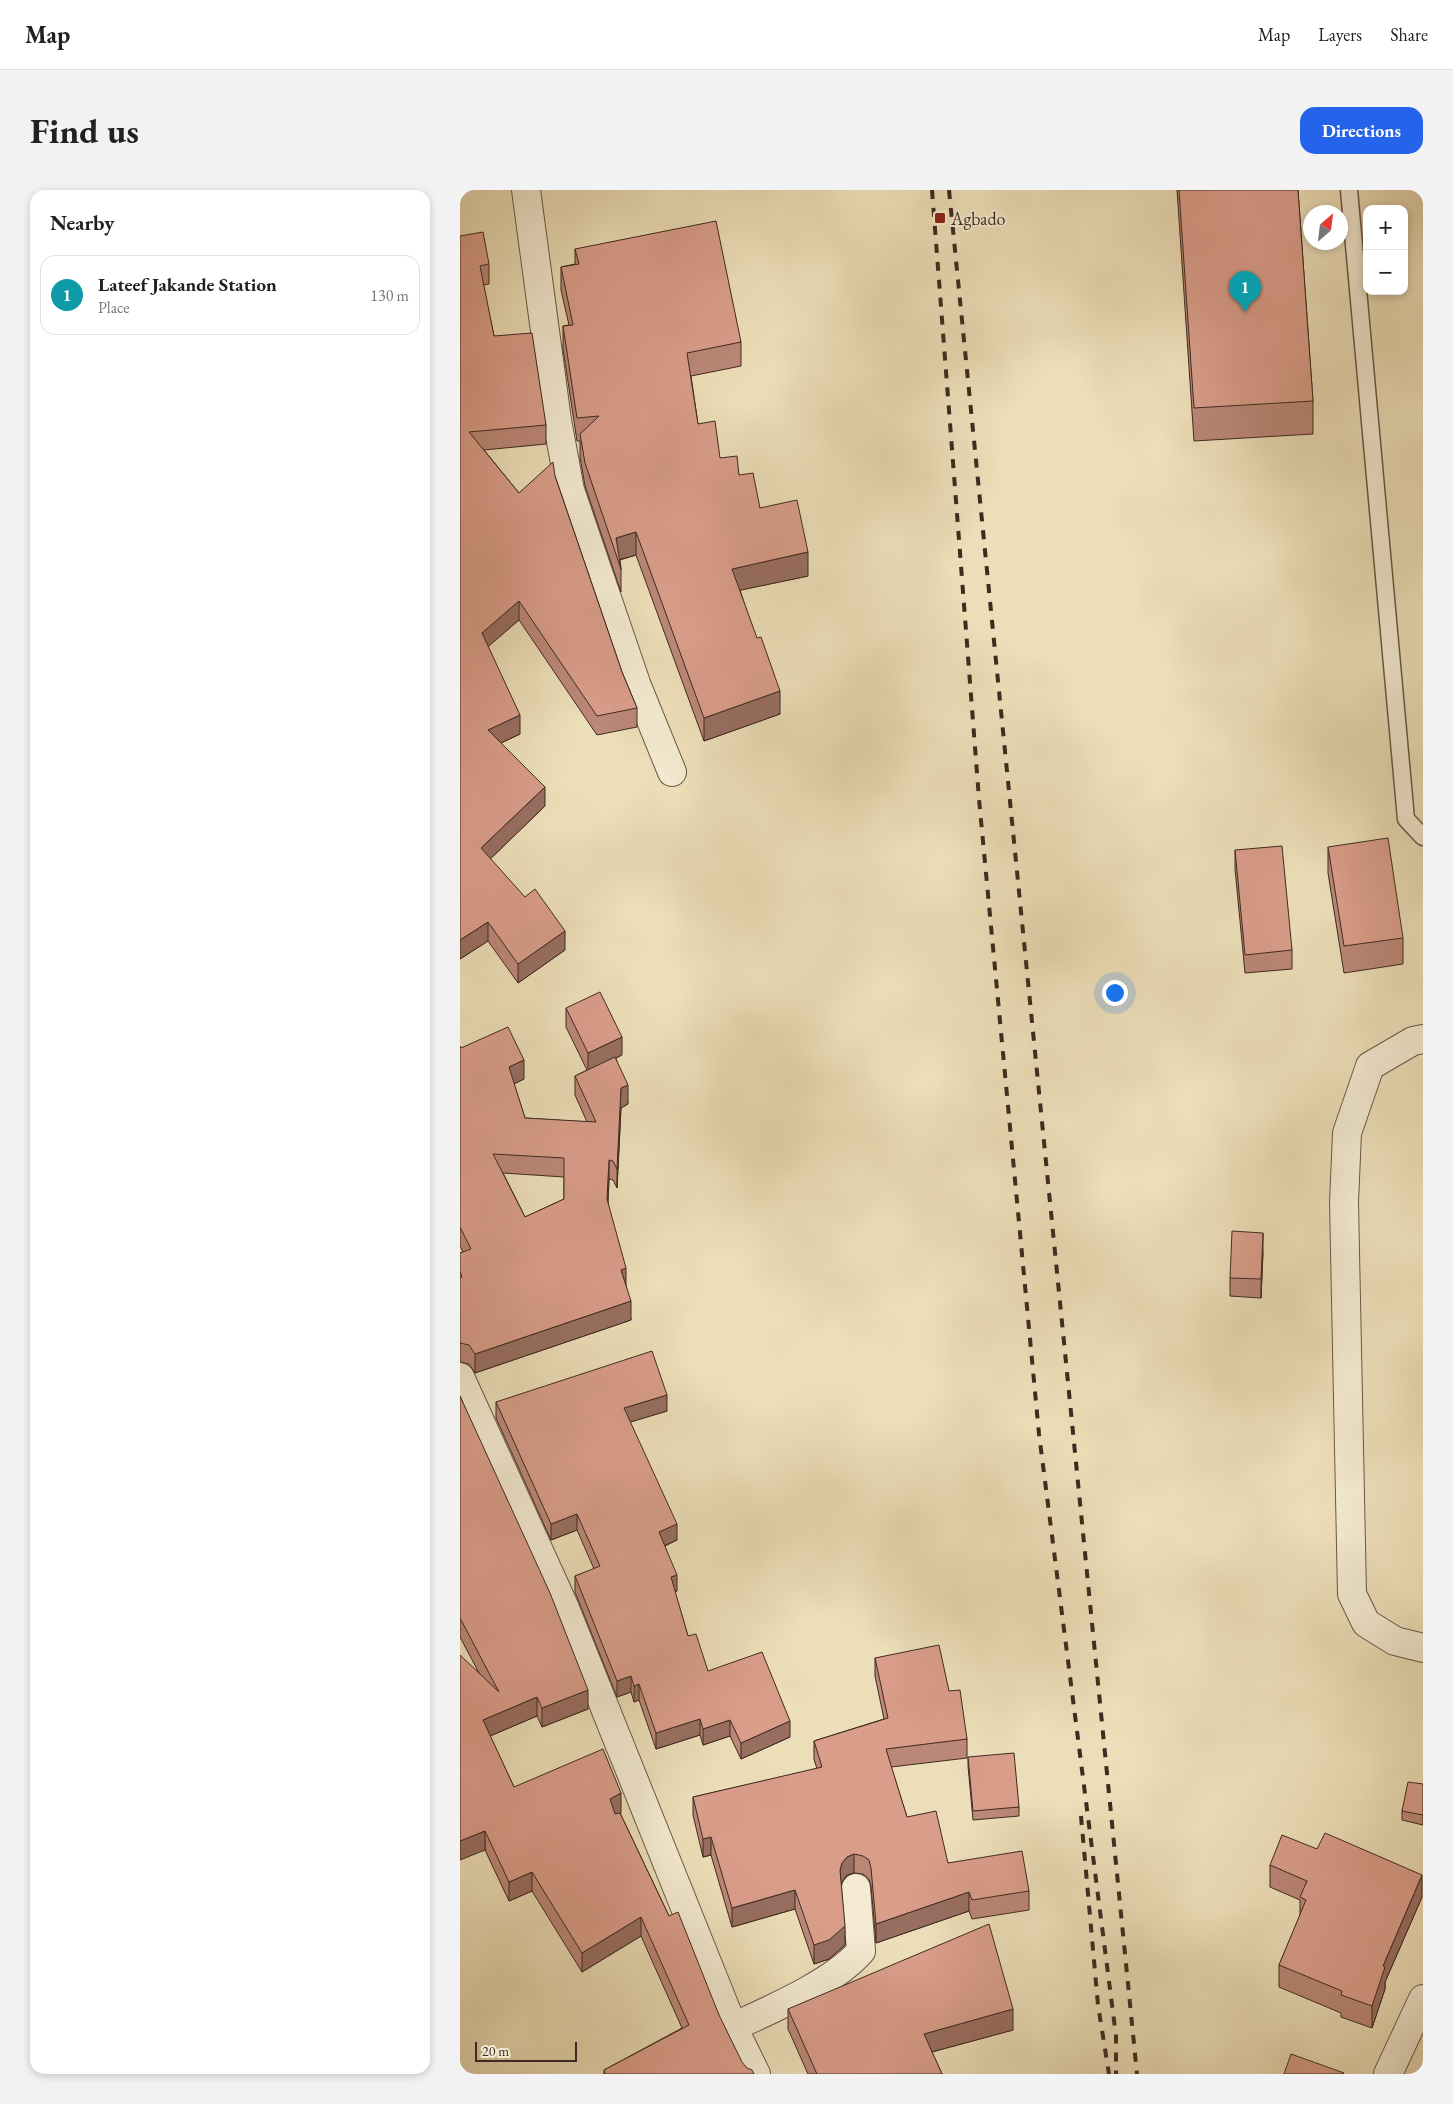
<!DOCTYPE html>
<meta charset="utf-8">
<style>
:root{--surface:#fff;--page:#f2f2f2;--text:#202124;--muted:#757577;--line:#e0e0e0;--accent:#2563eb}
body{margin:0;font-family:"EB Garamond",serif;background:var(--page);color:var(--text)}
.controls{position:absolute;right:15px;top:15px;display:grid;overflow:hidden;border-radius:10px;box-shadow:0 2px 8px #0003}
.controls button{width:45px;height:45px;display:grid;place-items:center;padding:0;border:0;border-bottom:1px solid var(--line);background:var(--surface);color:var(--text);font:25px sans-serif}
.compass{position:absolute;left:843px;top:15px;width:45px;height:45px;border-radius:50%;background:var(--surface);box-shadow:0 2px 8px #0003;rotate:28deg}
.scale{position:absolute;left:15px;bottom:12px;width:102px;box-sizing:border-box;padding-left:5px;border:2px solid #3e2a21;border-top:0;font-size:14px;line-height:18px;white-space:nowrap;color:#3e2a21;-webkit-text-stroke:4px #f3ead1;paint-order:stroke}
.you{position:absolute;left:654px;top:802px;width:18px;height:18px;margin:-12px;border:4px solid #fff;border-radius:50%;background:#1a73e8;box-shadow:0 0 0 8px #1a73e833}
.badge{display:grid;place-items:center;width:32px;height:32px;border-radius:50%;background:var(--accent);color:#fff;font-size:16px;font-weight:700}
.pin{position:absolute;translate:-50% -41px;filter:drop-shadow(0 1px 2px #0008)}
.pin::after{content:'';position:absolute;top:26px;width:18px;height:15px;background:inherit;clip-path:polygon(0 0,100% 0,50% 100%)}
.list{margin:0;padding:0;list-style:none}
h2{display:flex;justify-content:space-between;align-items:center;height:65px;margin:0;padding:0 20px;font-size:21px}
h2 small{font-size:16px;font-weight:400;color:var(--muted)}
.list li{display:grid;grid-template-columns:32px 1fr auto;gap:15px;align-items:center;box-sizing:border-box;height:80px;margin:0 10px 10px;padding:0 10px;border:1px solid var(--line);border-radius:15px}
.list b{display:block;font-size:19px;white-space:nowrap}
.list p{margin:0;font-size:16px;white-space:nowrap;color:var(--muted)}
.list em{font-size:16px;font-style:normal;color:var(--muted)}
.map{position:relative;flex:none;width:963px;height:1884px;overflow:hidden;border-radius:15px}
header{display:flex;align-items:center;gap:30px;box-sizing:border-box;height:70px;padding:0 25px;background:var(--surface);border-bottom:1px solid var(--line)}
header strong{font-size:24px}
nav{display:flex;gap:28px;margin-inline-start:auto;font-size:18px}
.intro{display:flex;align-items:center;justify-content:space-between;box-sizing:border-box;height:120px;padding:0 30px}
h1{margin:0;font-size:35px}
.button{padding:12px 22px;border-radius:15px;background:var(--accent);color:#fff;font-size:18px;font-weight:700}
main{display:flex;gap:30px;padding:0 30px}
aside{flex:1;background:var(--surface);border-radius:15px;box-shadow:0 2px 8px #0003}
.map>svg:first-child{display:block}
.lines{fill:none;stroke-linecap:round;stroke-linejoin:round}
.lane-casing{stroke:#6a5747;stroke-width:19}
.street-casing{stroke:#6a5747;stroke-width:30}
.lane{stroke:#f3ead1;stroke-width:16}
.street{stroke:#f3ead1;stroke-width:28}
.rail{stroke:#3e2a21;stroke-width:4;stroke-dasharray:9 9;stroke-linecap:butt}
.wall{fill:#bb8777;stroke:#3e2a21;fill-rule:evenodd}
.shaded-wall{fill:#986e61;stroke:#3e2a21}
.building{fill:#d99d8a;stroke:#3e2a21;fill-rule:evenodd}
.poi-dot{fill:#8f2418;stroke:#f3ead1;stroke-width:2}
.labels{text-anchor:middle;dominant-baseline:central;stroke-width:4;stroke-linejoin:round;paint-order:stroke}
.poi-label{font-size:18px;fill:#3e2a21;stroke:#f3ead1;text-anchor:start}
</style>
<header>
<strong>Map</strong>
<nav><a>Map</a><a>Layers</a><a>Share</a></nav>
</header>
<div class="intro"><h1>Find us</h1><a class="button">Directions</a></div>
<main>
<aside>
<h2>Nearby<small></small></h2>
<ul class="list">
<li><span class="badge" style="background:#0f9aa8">1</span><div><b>Lateef Jakande Station</b><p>Place</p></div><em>130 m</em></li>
</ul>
</aside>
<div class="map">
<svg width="963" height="1884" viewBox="0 0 963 1884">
<rect width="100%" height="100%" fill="#ecdeb8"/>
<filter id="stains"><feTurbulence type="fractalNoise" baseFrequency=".004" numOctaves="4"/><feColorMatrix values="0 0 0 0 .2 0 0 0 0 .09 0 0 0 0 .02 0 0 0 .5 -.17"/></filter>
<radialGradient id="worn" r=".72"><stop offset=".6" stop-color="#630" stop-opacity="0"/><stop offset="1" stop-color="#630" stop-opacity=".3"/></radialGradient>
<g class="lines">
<g class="lane-casing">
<path id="lane" d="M889,0L946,629L963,647"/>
</g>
<g class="street-casing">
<g id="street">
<path d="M66,0L97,230L110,300L177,496L212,582"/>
<path d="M963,849L953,851L910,876L887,943L884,1012L892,1404L906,1433L935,1451L963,1458"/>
<path d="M0,1187L104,1416L273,1837L296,1884"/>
<path d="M273,1837C312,1819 373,1793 401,1761L396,1698"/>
<path d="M928,1884L963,1809"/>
</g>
</g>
<use href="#lane" class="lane"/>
<use href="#street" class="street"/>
<g class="rail">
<path d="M472,0L519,609L579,1244L656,1846V1884"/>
<path d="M489,0L677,1884"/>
<path d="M621,1626L638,1815L649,1884"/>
</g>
</g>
<g class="wall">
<path d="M717,0H838L853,211V244L734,251Z"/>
<path d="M0,46L29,74V94L23,95L34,146L86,235V254L24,260L59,303L95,286L162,482L177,518V537L137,545L59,430L28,456L60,544L41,553L85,616L30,669L105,760L58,793L28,751L0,769Z"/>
<path d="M115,59L281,152V176L231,186L238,234L260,268L279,285L300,318L348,386L280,400L320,524L244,551L176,365L160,370L161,379V402L125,296L120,267V251H117L103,159V136L109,135L101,100V77L115,74Z"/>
<path d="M868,657L943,748V774L884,783L868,683Z"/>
<path d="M775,660L832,760V779L785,783L775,679Z"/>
<path d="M106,818L162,865L156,868L168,914L161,918L157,998L153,990L149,989L148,1013L166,1097L171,1130L15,1183L9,1174L0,1172V1063L3,1062L0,1056V856L1,858L64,889L54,894L65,928L127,932L115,905V886L127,880L106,837ZM43,983L104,987V1009L65,1027Z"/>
<path d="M803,1062L801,1108L770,1106V1088Z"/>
<path d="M0,1206L128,1519L82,1537L77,1526L30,1546L54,1597L161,1623H160L209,1726L259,1825L144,1884V1880L222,1838L181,1746L122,1782L72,1701L49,1711L25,1660L19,1483L0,1447Z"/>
<path d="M36,1212L207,1221L170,1232L217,1350L205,1356L217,1401L215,1402L228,1446L248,1481L330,1547L281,1569L270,1546L243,1555L240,1545L196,1559L179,1510L174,1512L171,1502L157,1507L115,1402V1386L134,1379L117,1340L91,1350L36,1228Z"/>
<path d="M415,1468L489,1501L507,1549V1568L431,1577L447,1627L488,1673L569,1701V1720L512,1729L509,1721L416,1753L411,1696L409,1689L403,1684L394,1683L387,1685L381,1693L385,1755L369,1769L354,1774L335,1719L272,1737L251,1665L243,1667L233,1625V1607L357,1579L354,1569V1551L424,1529L415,1486Z"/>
<path d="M508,1567L559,1617V1626L513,1630L508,1576Z"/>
<path d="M963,1594V1635L942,1630V1621Z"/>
<path d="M810,1675L962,1707L925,1792V1799L912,1838L881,1827V1823L819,1797V1775L840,1726V1710L810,1697Z"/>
<path d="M328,1819L553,1840L472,1862L482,1884H348L328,1839Z"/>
</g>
<g class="shaded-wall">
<path d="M176,342V365L158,370L156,348Z"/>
<path d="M348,362V386L272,402V379Z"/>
<path d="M59,411V430L22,462V443Z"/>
<path d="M320,501V524L244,551V528Z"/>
<path d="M60,525V544L28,559V540Z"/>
<path d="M85,597V616L21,678V658Z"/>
<path d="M28,732V751L0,769V750Z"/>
<path d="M105,741V760L58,793V774Z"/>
<path d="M162,847V865L128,881V863Z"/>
<path d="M64,870V889L49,896V877Z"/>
<path d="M168,895V914L161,918L157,998V979L161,898Z"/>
<path d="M149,970V989L147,1028V1009Z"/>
<path d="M803,1043V1062L801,1108V1089Z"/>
<path d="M166,1078V1097L161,1080Z"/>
<path d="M171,1111V1130L15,1183V1164Z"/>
<path d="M207,1205V1221L164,1234V1218Z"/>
<path d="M117,1324V1340L91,1350V1334Z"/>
<path d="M217,1334V1350L199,1358V1342Z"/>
<path d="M217,1385V1401L211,1403V1387Z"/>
<path d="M171,1486V1502L157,1507V1491Z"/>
<path d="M179,1494V1510L174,1512V1496Z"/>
<path d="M128,1500V1519L82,1537V1518Z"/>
<path d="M77,1507V1526L23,1549V1530Z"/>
<path d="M240,1529V1545L196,1559V1543Z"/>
<path d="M270,1530V1546L243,1555V1539Z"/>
<path d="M330,1531V1547L281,1569V1553Z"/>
<path d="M161,1603V1623L150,1628V1609Z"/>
<path d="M25,1641V1660L0,1670V1651Z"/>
<path d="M251,1647V1665L243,1667V1649Z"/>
<path d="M394,1664V1683L387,1685L382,1692L380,1699V1680L382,1673L387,1667Z"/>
<path d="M72,1682V1701L49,1711V1692Z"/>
<path d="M962,1685V1707L925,1792V1799L912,1838V1816L923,1776Z"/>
<path d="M335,1700V1719L272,1737V1718Z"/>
<path d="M509,1702V1721L416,1753V1734Z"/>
<path d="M181,1727V1746L122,1782V1763Z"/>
<path d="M385,1736V1755L369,1769L354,1774V1755Z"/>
<path d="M553,1819V1840L464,1864V1844Z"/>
</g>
<g class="building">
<path d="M719,0H838L853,211L734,218Z"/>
<path d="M256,31L281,152L227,163L238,234L255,231L260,268L277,266L279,285L293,283L300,318L337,310L348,362L272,379L297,448L301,447L320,501L244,528L176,342L156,348L161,379L125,273L120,244L139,226L117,228L103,136L113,135L101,77L119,74L115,59Z"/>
<path d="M23,42L29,74L20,76L34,146L72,143L86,235L9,242L59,303L93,272L95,286L162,482L177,518L137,526L59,411L22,443L60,525L28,540L85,597L21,658L65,707L75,699L105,741L58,774L28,732L0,750V46Z"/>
<path d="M928,648L943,748L884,756L868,657Z"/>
<path d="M822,656L832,760L785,765L775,660Z"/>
<path d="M140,802L162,847L128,863L106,818Z"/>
<path d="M48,837L64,870L49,877L65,928L136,932L115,886L155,867L168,895L161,898L157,979L153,971L149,970L147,1009L166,1078L161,1080L171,1111L15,1164L9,1155L0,1153V1088L2,1087L0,1081V1063L11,1059L0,1037V856L1,858ZM33,964L104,968V1009L65,1027Z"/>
<path d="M772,1041L803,1043L801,1089L770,1088Z"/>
<path d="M192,1161L207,1205L164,1218L217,1334L199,1342L217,1385L211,1387L228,1446L236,1444L248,1481L302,1462L330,1531L281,1553L270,1530L243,1539L240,1529L196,1543L179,1494L174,1496L171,1486L157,1491L115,1386L140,1376L117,1324L91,1334L36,1212Z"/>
<path d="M0,1206L90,1403L128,1500L82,1518L77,1507L23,1530L54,1597L143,1559L161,1603L150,1609L155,1624L160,1623L209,1726L218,1722L259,1825L282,1872L287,1878L292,1880L294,1884H143L145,1883L144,1880L229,1835L181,1727L122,1763L72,1682L49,1692L25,1641L0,1651V1465L39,1502L0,1428Z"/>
<path d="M479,1455L489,1501L500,1500L507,1549L426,1559L447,1627L476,1621L488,1673L562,1661L569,1701L512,1710L509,1702L416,1734L411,1678L409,1670L403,1666L394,1664L387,1667L382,1673L380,1680L385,1736L369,1750L354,1755L335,1700L272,1718L251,1647L243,1649L233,1607L362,1577L354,1551L428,1528L415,1468Z"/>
<path d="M554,1563L559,1617L513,1621L508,1567Z"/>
<path d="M948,1592L963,1594V1625L942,1621Z"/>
<path d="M865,1643L962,1685L923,1776L925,1777L912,1816L881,1805L882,1801L819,1775L846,1710L840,1707L847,1691L810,1675L822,1645L857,1659Z"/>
<path d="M529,1734L553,1819L464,1844L482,1884H357L328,1819Z"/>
<path d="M831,1864L884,1883L883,1884H824Z"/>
</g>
<rect class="poi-dot" x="474" y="22" width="12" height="12" rx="2.5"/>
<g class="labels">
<g class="poi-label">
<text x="491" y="28">Agbado</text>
</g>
</g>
<rect width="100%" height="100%" filter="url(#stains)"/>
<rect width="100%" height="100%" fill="url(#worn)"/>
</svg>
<div class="controls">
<button>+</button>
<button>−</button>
</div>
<svg class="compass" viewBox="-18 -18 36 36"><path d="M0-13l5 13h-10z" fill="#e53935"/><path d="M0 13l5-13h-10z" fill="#757577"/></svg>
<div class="scale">20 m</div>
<div class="you"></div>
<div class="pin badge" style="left:785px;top:122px;background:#0f9aa8">1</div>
</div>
</main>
